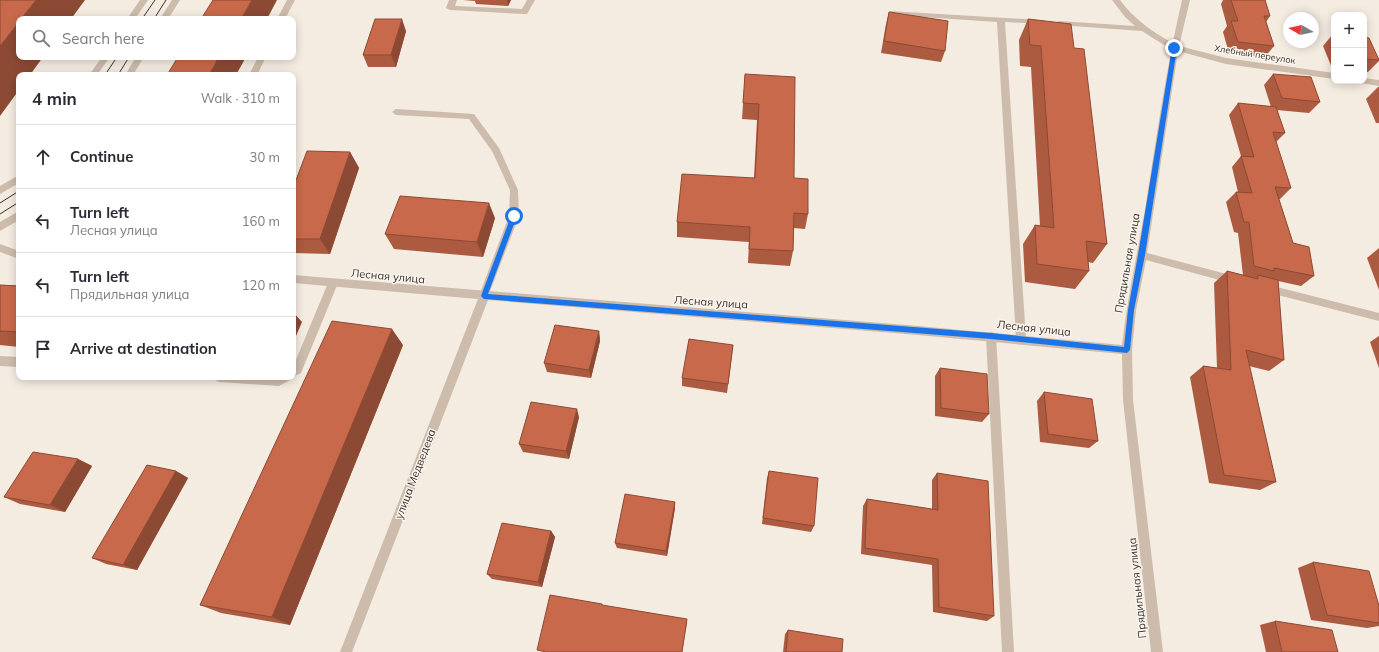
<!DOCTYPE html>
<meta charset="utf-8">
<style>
:root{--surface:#fff;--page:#f7f7f7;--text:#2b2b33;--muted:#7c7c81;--line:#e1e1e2}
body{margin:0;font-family:Mulish,sans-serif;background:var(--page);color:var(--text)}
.controls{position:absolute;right:12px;top:12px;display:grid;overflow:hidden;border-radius:8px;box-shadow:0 2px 10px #0003}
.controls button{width:36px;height:36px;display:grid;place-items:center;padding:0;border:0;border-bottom:1px solid var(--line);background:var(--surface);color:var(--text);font:20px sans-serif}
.compass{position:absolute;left:1283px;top:12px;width:36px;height:36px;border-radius:50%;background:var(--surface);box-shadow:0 2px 10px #0003;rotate:279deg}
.stop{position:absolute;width:12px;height:12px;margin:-9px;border:3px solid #1a73e8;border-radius:50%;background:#fff}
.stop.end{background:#1a73e8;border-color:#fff;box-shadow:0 1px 4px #0008}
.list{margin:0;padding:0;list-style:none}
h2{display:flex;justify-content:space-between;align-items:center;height:52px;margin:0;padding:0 16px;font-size:17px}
h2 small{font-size:13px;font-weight:400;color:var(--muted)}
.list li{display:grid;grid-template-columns:26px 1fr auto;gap:12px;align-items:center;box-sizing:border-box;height:64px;padding:0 16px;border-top:1px solid var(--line)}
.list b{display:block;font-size:15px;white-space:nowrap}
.list p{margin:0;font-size:13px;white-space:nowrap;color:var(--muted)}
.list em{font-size:13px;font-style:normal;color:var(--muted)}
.icon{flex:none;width:22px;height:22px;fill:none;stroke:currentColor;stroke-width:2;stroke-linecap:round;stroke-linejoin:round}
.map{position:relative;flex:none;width:1379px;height:652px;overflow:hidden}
.search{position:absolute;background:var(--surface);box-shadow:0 2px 10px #0003;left:16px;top:16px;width:280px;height:44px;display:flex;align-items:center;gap:10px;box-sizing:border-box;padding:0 14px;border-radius:8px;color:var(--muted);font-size:15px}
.panel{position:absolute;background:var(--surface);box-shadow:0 2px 10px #0003;left:16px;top:72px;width:280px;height:308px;border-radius:8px}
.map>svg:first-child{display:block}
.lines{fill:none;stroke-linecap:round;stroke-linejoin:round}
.service{fill:#cdbbac;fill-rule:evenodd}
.minor{fill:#cdbbac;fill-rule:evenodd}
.tertiary{fill:#cdbbac;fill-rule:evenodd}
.tram{stroke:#3b302b;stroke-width:1}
.wall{fill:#ac5a40}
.shaded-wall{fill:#8c4a34}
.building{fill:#c8694b;stroke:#8c4a34}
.route{fill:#1a73e8}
.labels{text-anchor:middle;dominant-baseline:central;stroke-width:3;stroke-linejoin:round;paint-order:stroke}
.far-street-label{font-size:9px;fill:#3b302b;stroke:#fbf5ee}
.street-label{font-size:11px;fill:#3b302b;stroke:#fbf5ee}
</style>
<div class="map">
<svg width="1379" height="652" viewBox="0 0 1379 652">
<rect width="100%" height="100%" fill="#f4ebe1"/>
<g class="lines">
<g class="service">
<path d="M287,0H295L285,19H277Z"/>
<path d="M449,0H457L455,6L522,9L527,0H535L527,14H524L450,10L446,8Z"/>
<path d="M1112,0H1120C1135,21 1156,34 1178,46V50H1172L1142,31L1059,25L1055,23L1059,21L1135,26L1125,17Z"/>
<path d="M890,11L1041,20L1045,22L1041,24L1005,22L1026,339L1025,342L1021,343L1017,342L1016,339L997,22L893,15L889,13Z"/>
<path d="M258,57H266L257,75H249Z"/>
<path d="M396,109L474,114L499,148L518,190L519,216L487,299H481L479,296L509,216L510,190L492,151L469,119L396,115L392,112Z"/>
<path d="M333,279L336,280L338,283L301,373L293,377V367L328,283L330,280Z"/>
<path d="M991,332L995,333L996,336L1014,652H1002L986,336L987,333Z"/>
<path d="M0,356L19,357V367L0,366Z"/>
<path d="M214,377H291L290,380L279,386L219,382L215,380Z"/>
</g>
<g class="minor">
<path d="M1182,0H1190L1179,46L1226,58L1334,73V79L1226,64L1178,51L1147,253L1234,276L1237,277L1239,280L1237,283L1234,284L1146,260L1136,310L1132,350L1133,400L1163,652H1151L1123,400L1122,354L918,335L488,300L352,652H340L478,299L293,283V275L918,326L1122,345C1127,300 1137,255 1145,210C1156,140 1166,69 1182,0Z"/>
<path d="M1364,78L1379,80V86L1361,83L1360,81H1364Z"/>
<path d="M0,244L19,251V259L0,252Z"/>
<path d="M1265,284L1379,313V321L1262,291L1260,288L1262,285Z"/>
</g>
<g class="tertiary">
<path d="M140,0H148L135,19H127Z"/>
<path d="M172,0H180L168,19H160Z"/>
<path d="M102,57H110L97,75H89Z"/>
<path d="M136,57H144L133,75H125Z"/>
<path d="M19,175V183L0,194V186Z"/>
<path d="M19,211V220L0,231V222Z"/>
</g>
<g class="tram">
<path d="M142,19L155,0"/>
<path d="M154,19L166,0"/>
<path d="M105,75L117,57"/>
<path d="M118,75L129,57"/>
<path d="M0,203L19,191"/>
<path d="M0,214L19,202"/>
</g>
</g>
<g class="wall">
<path d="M463,0H511L508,6L476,4L475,1Z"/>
<path d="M1223,0H1265L1270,16L1266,22L1274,46L1265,57L1229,53L1223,32L1227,26L1221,4Z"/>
<path d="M889,12L945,51L941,62L881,53L886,24Z"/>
<path d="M1028,19L1074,48L1107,244L1093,263L1088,262L1089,271L1075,289L1025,282L1023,244L1035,225L1040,226L1031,67L1020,66L1019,40Z"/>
<path d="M406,31L396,67H368L363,55Z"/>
<path d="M1333,34L1334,35V69L1332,68L1323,46Z"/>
<path d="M1364,37L1379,59V61L1368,72H1364Z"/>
<path d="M745,74L794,178L808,214L805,229L794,228L793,251L790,266L748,263L749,242L677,237V222L754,178L757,120L742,119Z"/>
<path d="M1273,74L1320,102L1309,113L1277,110L1285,133L1276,142L1291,188L1280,199H1279L1293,243L1314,276L1301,286L1278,281L1284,360L1269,371L1249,366L1276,482L1260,490L1209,483L1190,377L1203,366L1217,368L1214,283L1227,271L1243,275L1238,233L1234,232L1226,202L1236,192H1238L1232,167L1241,156L1229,115L1238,103L1271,107L1264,85Z"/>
<path d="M1378,87H1379V123H1376L1366,99Z"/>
<path d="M350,152L359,168L330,254L293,253V188Z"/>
<path d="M495,218L483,257L394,249L385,234Z"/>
<path d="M1379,248V290L1367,258Z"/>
<path d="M0,285L19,286V347L0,345Z"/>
<path d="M599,331L600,341L591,378L547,372L544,363Z"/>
<path d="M1379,336V368L1370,342Z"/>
<path d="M403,345L290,625L221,613L200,605Z"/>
<path d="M733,345L727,393L682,386V378Z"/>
<path d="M940,368L989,414L982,422L935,416V376Z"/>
<path d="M1044,392L1098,441L1089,448L1040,442L1037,401Z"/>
<path d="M579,417L569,459L523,452L519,444Z"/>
<path d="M78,459L92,466L65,512L20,504L4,497Z"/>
<path d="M176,471L188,478L137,570L106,564L92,558Z"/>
<path d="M769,471L814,526L811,532L762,524L767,478Z"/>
<path d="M937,473L994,616L987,621L933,612L932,565L861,554L863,506L867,499L932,509V480Z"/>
<path d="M675,508L667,556L617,548L615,543Z"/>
<path d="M551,531L555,537L542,587L492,579L487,574Z"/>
<path d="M1313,562L1379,606V626L1367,628L1311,620L1298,568Z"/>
<path d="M1275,621L1338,652H1266L1260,625Z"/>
<path d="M788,630L842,652H783L785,634Z"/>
</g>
<g class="shaded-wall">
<path d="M36,0H85L71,19H21Z"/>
<path d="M252,0H277L267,19H241Z"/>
<path d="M507,0H511L508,6Z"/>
<path d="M402,19L406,31L396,67L391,55Z"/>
<path d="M19,22V57H43L30,75H19V90L0,116V46Z"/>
<path d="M219,57H246L236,75H209Z"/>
<path d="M350,152L359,168L330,254L320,239Z"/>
<path d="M489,203L495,218L483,257L477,242Z"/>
<path d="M293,312L302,322L293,343Z"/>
<path d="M392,329L403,345L290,625L272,617Z"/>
<path d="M599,331L600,341L591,378L589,370Z"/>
<path d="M733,345L732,355L727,393L728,384Z"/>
<path d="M577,409L579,417L569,459L566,451Z"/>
<path d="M78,459L92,466L65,512L50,505Z"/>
<path d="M176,471L188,478L137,570L123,565Z"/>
<path d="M675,502V508L667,556L666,551Z"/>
<path d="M551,531L555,537L542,587L538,582Z"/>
<path d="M687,619V623L682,652Z"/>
</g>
<g class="building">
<path d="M0,0H36L21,19H19V22L0,46Z"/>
<path d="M213,0H252L241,19H201Z"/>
<path d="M1231,0H1265L1270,16H1264L1274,46L1238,42L1231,21H1238Z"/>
<path d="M889,12L948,21L945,51L884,41Z"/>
<path d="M375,19H402L391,55H363Z"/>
<path d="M1028,19L1071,24L1074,48L1084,49L1107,244L1086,241L1089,271L1037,264L1035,225L1054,228L1041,46L1030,45Z"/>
<path d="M1364,37L1369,38L1379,60L1364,59Z"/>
<path d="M178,57H219L209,75H167Z"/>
<path d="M745,74L795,77L794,178L808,179V214L794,213L793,251L749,249L750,227L677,222L682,174L755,178L759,104L743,103Z"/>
<path d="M1273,74L1311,77L1320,102L1282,98Z"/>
<path d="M1238,103L1276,107L1285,133L1273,132L1291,188L1275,187L1293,243L1309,247L1314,276L1274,268V271L1254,266L1249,222H1244L1236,192L1252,193L1241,156L1254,157Z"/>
<path d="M307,151L350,152L320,239H293V188Z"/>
<path d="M400,196L489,203L477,242L385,234Z"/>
<path d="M1227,271L1258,279V275L1278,280L1284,360L1246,350L1276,482L1224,475L1203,366L1231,370Z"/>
<path d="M0,285L19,286V332L0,331Z"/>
<path d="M332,321L392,329L272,617L200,605Z"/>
<path d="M555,325L599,331L589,370L544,363Z"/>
<path d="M689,339L733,345L728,384L682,378Z"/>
<path d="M940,368L987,374L989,414L941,408Z"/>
<path d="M1044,392L1092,399L1098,441L1048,434Z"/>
<path d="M531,402L577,409L566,451L519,444Z"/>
<path d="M33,452L78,459L50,505L4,497Z"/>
<path d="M147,465L176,471L123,565L92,558Z"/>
<path d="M769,471L818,478L814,526L763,518Z"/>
<path d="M937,473L988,481L994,616L939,607L938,559L865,548L867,499L938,510Z"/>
<path d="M625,494L675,502L666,551L615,543Z"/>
<path d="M502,523L551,531L538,582L487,574Z"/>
<path d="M1313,562L1369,571L1379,606V623L1327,615Z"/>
<path d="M550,595L602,604V605L687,619L682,652H546L537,650Z"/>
<path d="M1275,621L1332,630L1338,652H1282Z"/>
<path d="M788,630L843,639L842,652H786Z"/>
</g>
<path class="route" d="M1174,46L1177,48L1145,255L1134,310L1130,350L1127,353L991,339L484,299L481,296L511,216L514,214L517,216L488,294L991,333L1124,347L1128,310L1138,255L1172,48Z"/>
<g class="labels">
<g class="far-street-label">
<text transform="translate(1255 54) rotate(9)">Хлебный переулок</text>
</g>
<g class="street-label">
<text transform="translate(1127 263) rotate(-80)">Прядильная улица</text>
<text transform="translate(388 276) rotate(5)">Лесная улица</text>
<text transform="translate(711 302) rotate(4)">Лесная улица</text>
<text transform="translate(1034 328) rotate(6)">Лесная улица</text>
<text transform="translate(415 474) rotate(-69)">улица Медведева</text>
<text transform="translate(1137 588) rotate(-96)">Прядильная улица</text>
</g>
</g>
</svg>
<div class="controls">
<button>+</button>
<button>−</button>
</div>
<svg class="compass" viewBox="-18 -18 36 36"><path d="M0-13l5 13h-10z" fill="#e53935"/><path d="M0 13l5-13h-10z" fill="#7c7c81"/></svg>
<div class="stop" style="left:514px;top:216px"></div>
<div class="stop end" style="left:1174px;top:48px"></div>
<div class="search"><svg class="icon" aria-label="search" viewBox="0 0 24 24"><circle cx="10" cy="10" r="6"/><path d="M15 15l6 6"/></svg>Search here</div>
<section class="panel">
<h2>4 min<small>Walk · 310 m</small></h2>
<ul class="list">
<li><svg class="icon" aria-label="ahead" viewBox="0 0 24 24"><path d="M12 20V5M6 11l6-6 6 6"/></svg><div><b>Continue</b></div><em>30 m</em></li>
<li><svg class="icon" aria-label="left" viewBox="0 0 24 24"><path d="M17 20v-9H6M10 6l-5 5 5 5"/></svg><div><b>Turn left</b><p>Лесная улица</p></div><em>160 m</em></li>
<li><svg class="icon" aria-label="left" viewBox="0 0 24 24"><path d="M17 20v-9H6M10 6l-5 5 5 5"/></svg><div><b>Turn left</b><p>Прядильная улица</p></div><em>120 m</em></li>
<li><svg class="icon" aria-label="arrive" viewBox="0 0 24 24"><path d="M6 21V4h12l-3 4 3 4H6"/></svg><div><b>Arrive at destination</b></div></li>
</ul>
</section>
</div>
